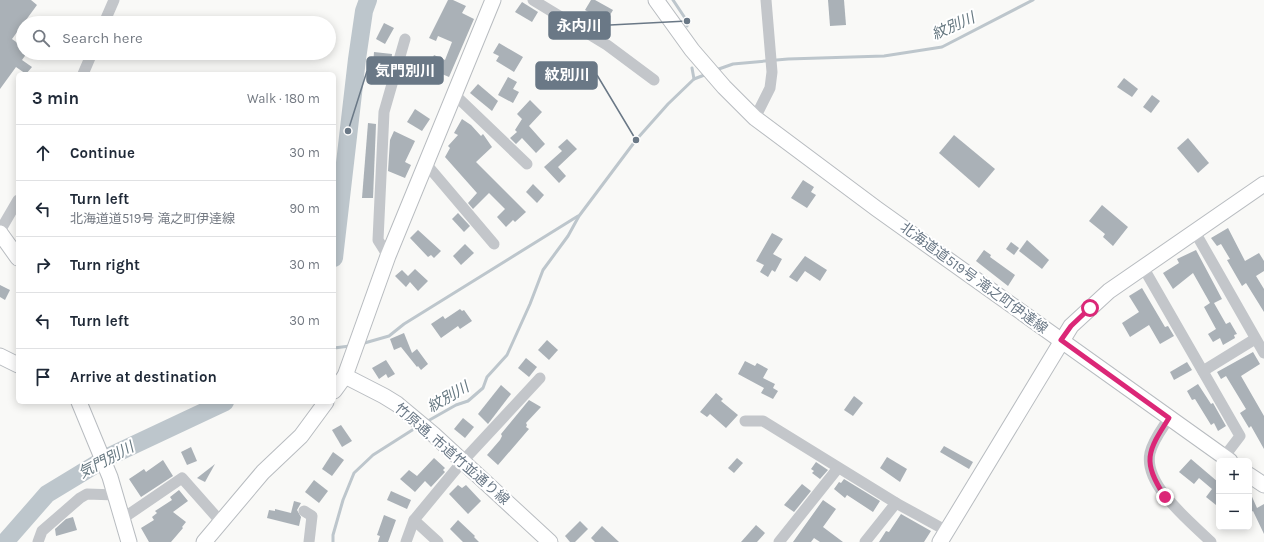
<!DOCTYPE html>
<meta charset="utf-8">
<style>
:root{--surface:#fff;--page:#f2f2f3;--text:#1f2937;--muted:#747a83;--line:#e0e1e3}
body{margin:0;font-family:Karla,"Noto Sans JP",sans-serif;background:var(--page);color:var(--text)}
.controls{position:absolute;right:12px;bottom:12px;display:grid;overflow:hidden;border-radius:6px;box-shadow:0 2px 10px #0003}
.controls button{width:36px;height:36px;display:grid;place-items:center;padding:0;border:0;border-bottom:1px solid var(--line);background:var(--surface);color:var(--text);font:20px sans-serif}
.stop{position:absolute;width:12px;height:12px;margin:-9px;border:3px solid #db2777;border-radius:50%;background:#fff}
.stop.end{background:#db2777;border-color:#fff;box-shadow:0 1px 4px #0008}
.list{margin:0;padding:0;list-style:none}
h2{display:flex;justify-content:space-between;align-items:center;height:52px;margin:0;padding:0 16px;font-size:17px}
h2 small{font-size:13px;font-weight:400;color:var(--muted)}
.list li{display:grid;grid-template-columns:26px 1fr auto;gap:12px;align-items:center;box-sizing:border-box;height:56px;padding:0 16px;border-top:1px solid var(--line)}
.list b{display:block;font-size:15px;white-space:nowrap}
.list p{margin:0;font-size:13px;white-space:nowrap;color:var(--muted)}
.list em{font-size:13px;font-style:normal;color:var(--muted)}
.icon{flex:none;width:22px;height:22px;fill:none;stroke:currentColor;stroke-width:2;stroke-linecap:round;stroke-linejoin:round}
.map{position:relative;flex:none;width:1264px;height:542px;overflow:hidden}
.search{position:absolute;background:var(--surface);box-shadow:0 2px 10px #0003;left:16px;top:16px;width:320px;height:44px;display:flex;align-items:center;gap:10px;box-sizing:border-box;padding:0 14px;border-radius:22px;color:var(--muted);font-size:15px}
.panel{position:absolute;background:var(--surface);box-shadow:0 2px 10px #0003;left:16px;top:72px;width:320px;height:332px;border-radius:6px}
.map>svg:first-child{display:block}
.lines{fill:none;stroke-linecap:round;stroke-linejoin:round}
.stream{stroke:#bdc6cc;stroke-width:3}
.river{stroke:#bdc6cc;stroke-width:18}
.building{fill:#aab1b7}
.secondary-casing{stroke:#b8bcc0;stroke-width:17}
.street{stroke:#c3c6ca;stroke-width:11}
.secondary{stroke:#fff;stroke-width:15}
.route{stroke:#db2777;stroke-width:5}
.labels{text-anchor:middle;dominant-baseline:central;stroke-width:4;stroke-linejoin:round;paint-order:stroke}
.street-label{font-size:14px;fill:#6a7886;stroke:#fff}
.water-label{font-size:15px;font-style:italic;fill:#667881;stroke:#fff}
.leader{fill:none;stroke:#6a7886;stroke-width:1.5}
.callout-dot{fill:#6a7886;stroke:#fff;stroke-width:1.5}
.callout{fill:#6a7886;stroke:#6a7886;stroke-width:1.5}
.callout-label{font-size:15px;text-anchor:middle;font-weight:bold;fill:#fff}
</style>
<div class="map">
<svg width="1264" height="542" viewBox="0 0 1264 542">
<rect width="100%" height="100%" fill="#f9f9f7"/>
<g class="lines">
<g class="stream">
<path d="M673,0L687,21V26"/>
<path d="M692,68L694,79"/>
<path d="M716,70L733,64L788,59L884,56L942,47L1033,0"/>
<path d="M361,344L389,336L404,324L578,216"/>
<path d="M334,348L350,346"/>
<path d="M426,422L456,405L468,401L483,388L487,377L507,355L530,304L543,270L568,236L579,216L636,140L668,104L694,79L707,74"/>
<path d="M333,542V535L343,500L354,473L373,455L417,427"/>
</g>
<g class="river">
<path d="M334,258L357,59L364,11L368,0"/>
<path d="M5,542L47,494L108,457L225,402"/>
</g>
</g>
<g class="building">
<path d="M0,0H31L37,5L12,39L23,47V53H27L22,60L32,67L26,74L16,67L0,89Z"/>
<path d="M448,0H453L466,6L462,13L474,19L449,77L428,68L434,55L445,60L452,42L438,36L436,41L429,38Z"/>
<path d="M591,0H595L613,10L606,22L585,10Z"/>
<path d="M828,0H844L846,25L830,26Z"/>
<path d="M522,2L538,12L532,22L515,12Z"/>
<path d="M384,23L394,28L385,44L376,39Z"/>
<path d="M499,43L523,57L514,72L496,61L499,56L493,53Z"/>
<path d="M374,52L392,54L391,64H388V67L373,66Z"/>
<path d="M508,77L517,82L513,89L519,92L513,103L498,95Z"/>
<path d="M1124,78L1138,89L1132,97L1117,87Z"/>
<path d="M478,84L498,101L492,111L470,93Z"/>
<path d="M1152,95L1160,101L1151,113L1143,107Z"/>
<path d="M530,100L542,112L529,126L545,144L536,153L522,138L516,144L510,138L517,132L515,130L522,119L517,114Z"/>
<path d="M415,109L430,119L422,131L407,122Z"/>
<path d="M462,119L471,125L481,136L483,134L492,147L476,162L526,212L515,222L513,220L506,227L497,217L505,209L489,193L473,209L468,203L477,193L445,157L450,148L448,146L458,135L454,133Z"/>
<path d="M368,123L376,124L373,198H362Z"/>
<path d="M394,131L415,141L405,162L411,165L405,178L388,171L390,140Z"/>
<path d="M954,135L995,169L979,188L939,153Z"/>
<path d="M1188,138L1209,163L1198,173L1177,148Z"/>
<path d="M567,139L577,149L558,167L566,176L559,183L544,167L562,151L558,147Z"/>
<path d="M803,180L814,187L811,192L816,195L807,208L791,198Z"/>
<path d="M533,184L544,195L537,203L526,192Z"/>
<path d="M1102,205L1128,227L1113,246L1103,237L1105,234L1089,221Z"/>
<path d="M458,213L470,226L464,232L452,219Z"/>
<path d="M1228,228L1245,261L1259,253L1264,261V271L1256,276L1264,289V312L1246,283L1242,286L1227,260L1230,259L1221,244L1217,246L1211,238Z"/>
<path d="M418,230L441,251L434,258L431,255L428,257L410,238Z"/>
<path d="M772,233L783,239L773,254L782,259L775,272L772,270L768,277L760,272L764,265L756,261Z"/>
<path d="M1027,240L1049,260L1042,269L1019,251Z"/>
<path d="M1011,242L1019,248L1014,255L1006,249Z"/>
<path d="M465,244L474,253L461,265L453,256Z"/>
<path d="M984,250L991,255L990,257L1015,275L1008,286L976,261Z"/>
<path d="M1196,250L1222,299L1214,303L1226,324L1230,322L1237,334L1234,335L1235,338L1223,345L1220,338L1213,342L1208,334L1216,329L1204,307L1210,303L1193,273L1173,289L1163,273L1179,263L1177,259Z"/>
<path d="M805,256L827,270L820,281L805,271L797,282L789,277Z"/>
<path d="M415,269L428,281L418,291L410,282L406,287L395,276L402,270L408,276Z"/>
<path d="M0,285L10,290L5,300L0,297Z"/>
<path d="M1142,288L1165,327L1168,326L1174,336L1160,344L1149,325L1130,337L1122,323L1139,312L1129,296Z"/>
<path d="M460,309L462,311L464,310L472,321L460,329L458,326L441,338L431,324L443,316L445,319Z"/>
<path d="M404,333L412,353L417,349L428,364L421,370L418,366L417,367L401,347L394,350L390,339Z"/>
<path d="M547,340L558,350L549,360L538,350Z"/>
<path d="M1253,352L1260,364L1241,376L1264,416V449L1251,426L1249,428L1240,413L1246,409L1226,376L1221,379L1217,372Z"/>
<path d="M526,358L537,367L529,377L518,368Z"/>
<path d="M386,360L395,374L388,378L386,374L379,379L372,368Z"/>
<path d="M745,361L755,366L757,363L768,369L763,378L775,384L773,388L778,391L773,399L761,393L764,388L738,374Z"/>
<path d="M1187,362L1192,370L1174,380L1170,372Z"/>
<path d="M1198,384L1211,404L1213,403L1226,426L1218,431L1214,423L1211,425L1195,399L1192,400L1187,391Z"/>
<path d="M501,385L511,394L488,424L478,414Z"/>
<path d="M716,393L723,399L721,401L738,415L726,428L710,414L707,417L700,412Z"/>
<path d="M854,396L863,403L853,416L844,410Z"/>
<path d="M529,400L541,407L526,423L527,425L526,427L529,429L498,465L487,455L500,440L502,436L501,434Z"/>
<path d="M463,418L474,427L465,438L454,429Z"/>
<path d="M341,425L352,441L342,447L332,430Z"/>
<path d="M944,446L973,462L969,469L940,452Z"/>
<path d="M191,447L197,461L187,465L181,452Z"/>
<path d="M333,452L344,460L332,476L322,469Z"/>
<path d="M887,457L907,469L900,482L880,468Z"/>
<path d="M434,458L445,468L443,470L445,472L431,487L425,481L415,492L400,479L409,470L417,476Z"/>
<path d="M737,458L743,463L734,473L728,468Z"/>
<path d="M1191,459L1218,482L1219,480V501L1216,505L1206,497L1212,489L1199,478L1194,484L1179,472Z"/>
<path d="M163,460L173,476L141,497L129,479L144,469L146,472Z"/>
<path d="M816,462L828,470L820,479L812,473L814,471L811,469Z"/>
<path d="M215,464L205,482L197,478Z"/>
<path d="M844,479L880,501L873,512L847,495L845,498L834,489L839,482L841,483Z"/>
<path d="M314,480L328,491L319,503L305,492Z"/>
<path d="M802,484L811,491L794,512L784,505Z"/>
<path d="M458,485L462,488L466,485L481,501L468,514L449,494Z"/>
<path d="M179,490L188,501L173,512L186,522L182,527L183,528L171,542H149L141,528L154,520L152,517L157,513L155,511L172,500L170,497Z"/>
<path d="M1249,490L1257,508L1264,504V534L1253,511L1249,513Z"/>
<path d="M391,491L411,500L407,509L387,500Z"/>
<path d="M823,500L836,509L823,527L843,542H820L814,538L811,542H793Z"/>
<path d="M294,501L301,503L297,510L301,517L299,526L267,518L269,510L275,511V509L291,513Z"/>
<path d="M901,514L931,531L924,542H879L886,531L889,532Z"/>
<path d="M384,515L396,520L388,542H378L380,536L377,535Z"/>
<path d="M73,517L77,530L56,536L55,529L66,519Z"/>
<path d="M458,520L475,536L474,537L479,542H463L450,529Z"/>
<path d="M580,521L588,529L575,542H570L565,536Z"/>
<path d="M756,525L765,533L757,542H741Z"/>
<path d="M602,526L619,542H595L591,538Z"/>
</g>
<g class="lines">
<g class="secondary-casing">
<g id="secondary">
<path d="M656,0L692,50L724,87L755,118L877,209L1230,461"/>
<path d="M0,233L18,258"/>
<path d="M0,356L18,365"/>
<path d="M345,376L384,396L397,404L433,434L550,542"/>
<path d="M334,391L345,376L388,256L493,0"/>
<path d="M79,402L110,477L129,542"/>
<path d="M1249,475L1264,485"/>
<path d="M204,542L263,472L301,436L326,402"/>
<path d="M940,542L1071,326L1109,291L1264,184"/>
</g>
</g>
<g class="street">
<path d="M533,0L607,45L654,80"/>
<path d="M104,23L114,0"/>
<path d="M83,74L92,53"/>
<path d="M455,95L527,164"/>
<path d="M755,118L770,88L772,72L766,0"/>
<path d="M427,165L494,244"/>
<path d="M0,231L18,200"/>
<path d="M1195,232L1264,353"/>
<path d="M388,256L378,240L384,112L405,39"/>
<path d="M1143,267L1240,436L1224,457"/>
<path d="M1203,371L1255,339"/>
<path d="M1169,418C1162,429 1153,440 1150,453C1143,485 1191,522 1211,542"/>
<path d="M745,421H763L896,503L947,531"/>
<path d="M304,511L312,516L309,542"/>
<path d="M122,519L182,478L221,522"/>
<path d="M414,520L438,542"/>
<path d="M38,542L42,531L80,498L87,494L116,495"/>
<path d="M406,542L414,520L462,462L540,378"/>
<path d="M779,542L838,468"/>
<path d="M865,542L896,503"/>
</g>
<use href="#secondary" class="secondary"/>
</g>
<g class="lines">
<path class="route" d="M1090,308L1071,326L1061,340L1169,418C1147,452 1142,461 1165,497"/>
</g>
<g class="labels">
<g class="street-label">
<text transform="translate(974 278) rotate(36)">北海道道519号 滝之町伊達線</text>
<text transform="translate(452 454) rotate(41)">竹原通, 市道竹並通り線</text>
</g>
<g class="water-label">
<text transform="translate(953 26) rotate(-24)">紋別川</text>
<text transform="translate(448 397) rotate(-30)">紋別川</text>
<text transform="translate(106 460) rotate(-28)">気門別川</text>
</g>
</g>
<path class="leader" d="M687 21L610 25M348 131L367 71M636 140L597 75"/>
<g class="callout-dot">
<circle cx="687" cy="21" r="4"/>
<circle cx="348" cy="131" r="4"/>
<circle cx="636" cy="140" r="4"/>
</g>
<g class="callout">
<rect x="549" y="12" width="61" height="27" rx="4"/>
<rect x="367" y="57" width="76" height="27" rx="4"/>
<rect x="536" y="62" width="61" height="27" rx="4"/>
</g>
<g class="callout-label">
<text x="579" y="31">永内川</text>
<text x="405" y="76">気門別川</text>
<text x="567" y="80">紋別川</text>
</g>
</svg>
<div class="controls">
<button>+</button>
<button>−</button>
</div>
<div class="stop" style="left:1090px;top:308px"></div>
<div class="stop end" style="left:1165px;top:497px"></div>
<div class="search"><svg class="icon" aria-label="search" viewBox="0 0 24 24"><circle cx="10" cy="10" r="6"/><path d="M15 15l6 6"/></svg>Search here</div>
<section class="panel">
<h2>3 min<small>Walk · 180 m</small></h2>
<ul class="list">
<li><svg class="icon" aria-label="ahead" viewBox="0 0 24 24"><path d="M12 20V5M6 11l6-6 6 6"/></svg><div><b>Continue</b></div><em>30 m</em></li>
<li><svg class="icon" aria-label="left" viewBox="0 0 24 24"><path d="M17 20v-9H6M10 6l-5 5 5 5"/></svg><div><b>Turn left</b><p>北海道道519号 滝之町伊達線</p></div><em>90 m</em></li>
<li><svg class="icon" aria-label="right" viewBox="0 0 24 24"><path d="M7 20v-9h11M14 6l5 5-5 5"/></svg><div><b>Turn right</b></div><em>30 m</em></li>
<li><svg class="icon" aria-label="left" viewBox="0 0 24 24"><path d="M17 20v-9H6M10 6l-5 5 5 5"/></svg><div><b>Turn left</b></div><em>30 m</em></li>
<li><svg class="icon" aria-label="arrive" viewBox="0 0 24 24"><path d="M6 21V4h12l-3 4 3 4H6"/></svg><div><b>Arrive at destination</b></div></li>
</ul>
</section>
</div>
